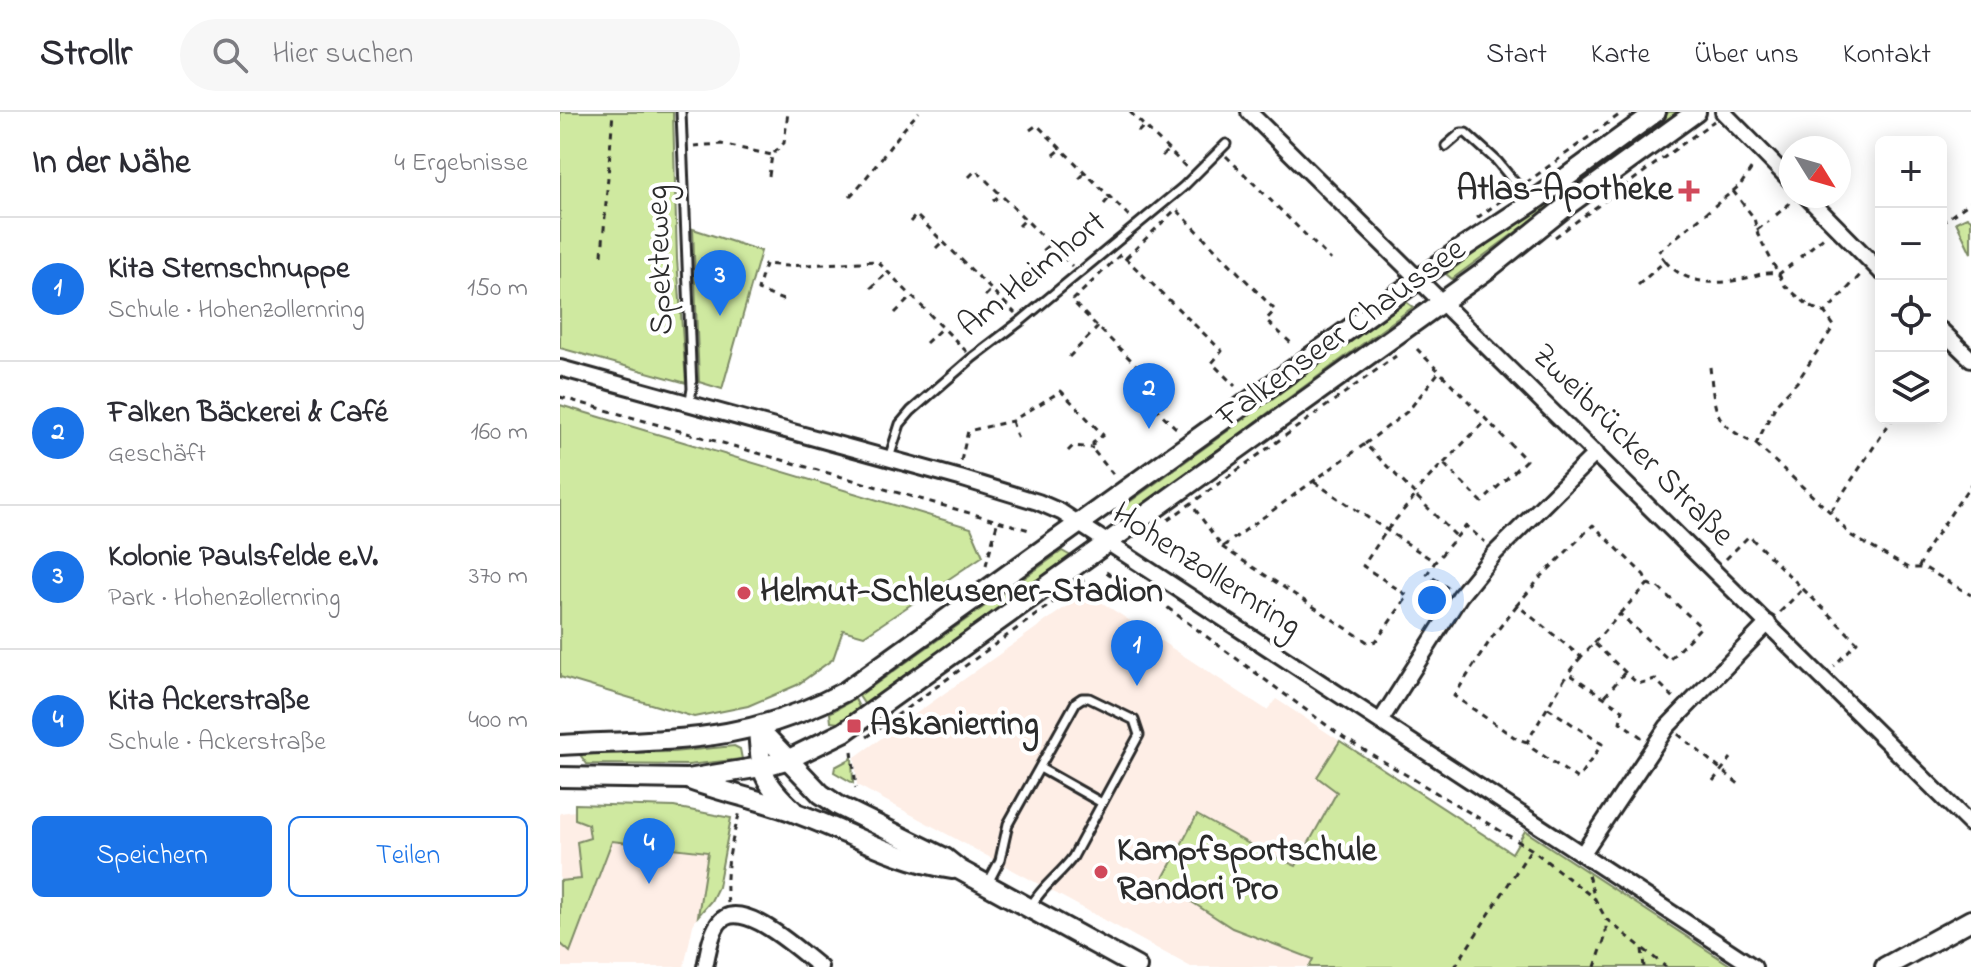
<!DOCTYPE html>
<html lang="de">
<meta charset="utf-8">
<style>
:root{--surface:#fff;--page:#f7f7f7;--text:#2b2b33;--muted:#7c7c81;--line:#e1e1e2;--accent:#1a73e8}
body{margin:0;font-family:"Indie Flower",sans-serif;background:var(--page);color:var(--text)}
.controls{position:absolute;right:24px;top:24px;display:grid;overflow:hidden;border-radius:12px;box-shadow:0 4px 20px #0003}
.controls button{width:72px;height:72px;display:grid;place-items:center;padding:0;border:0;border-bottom:2px solid var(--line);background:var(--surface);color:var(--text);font:40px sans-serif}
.compass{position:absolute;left:1219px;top:24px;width:72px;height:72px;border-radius:50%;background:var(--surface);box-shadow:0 4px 20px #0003;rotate:127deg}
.you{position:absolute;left:872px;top:488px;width:28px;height:28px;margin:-20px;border:6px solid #fff;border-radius:50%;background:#1a73e8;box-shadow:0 0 0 12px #1a73e833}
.badge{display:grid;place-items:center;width:52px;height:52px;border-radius:50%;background:var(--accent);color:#fff;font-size:26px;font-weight:700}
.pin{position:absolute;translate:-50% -66px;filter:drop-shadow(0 2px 4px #0008)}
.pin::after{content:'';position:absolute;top:42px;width:28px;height:24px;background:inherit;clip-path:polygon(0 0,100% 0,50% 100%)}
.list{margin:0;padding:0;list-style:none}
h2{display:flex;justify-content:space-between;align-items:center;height:104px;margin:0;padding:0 32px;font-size:34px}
h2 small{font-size:26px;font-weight:400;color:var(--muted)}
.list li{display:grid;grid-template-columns:52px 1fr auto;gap:24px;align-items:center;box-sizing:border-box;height:144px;padding:0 32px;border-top:2px solid var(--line)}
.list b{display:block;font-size:30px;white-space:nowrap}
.list p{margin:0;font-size:26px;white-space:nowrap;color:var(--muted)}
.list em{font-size:26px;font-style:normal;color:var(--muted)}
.actions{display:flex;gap:16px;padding:24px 32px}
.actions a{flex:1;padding:18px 0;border:2px solid var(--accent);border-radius:12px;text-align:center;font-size:28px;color:var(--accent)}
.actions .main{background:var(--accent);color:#fff}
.icon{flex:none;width:44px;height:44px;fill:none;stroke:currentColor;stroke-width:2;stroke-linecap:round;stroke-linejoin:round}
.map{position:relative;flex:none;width:1411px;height:855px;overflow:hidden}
header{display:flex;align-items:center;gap:48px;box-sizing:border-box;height:112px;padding:0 40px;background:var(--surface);border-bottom:2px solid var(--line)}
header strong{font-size:38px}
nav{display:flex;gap:44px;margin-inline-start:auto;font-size:28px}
.search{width:560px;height:72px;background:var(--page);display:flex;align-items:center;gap:20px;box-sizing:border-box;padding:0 28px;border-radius:44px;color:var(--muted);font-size:30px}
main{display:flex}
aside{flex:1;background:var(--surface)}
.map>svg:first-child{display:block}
.built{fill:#feeee6}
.green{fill:#cfe9a0;stroke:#7d8a66;stroke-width:2}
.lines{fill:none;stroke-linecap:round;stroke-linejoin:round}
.lane-casing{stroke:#2b2b2b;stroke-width:13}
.street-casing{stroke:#2b2b2b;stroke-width:20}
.secondary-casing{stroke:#2b2b2b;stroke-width:24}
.path{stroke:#2b2b2b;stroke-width:3;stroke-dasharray:6 6;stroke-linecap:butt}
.lane{stroke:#fff;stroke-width:7}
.street{stroke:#fff;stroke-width:14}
.secondary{stroke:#fff;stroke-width:18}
.poi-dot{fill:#d1495b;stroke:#fff;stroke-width:3}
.labels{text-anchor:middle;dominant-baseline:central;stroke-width:8;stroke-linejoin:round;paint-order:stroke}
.poi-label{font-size:34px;font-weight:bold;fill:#2b2b2b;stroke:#fff;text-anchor:start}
.street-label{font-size:34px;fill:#2b2b2b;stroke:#fff}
</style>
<header>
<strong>Strollr</strong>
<div class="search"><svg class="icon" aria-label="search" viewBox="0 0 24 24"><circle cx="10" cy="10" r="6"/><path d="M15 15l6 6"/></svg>Hier suchen</div>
<nav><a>Start</a><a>Karte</a><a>Über uns</a><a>Kontakt</a></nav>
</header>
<main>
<aside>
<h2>In der Nähe<small>4 Ergebnisse</small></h2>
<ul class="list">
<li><span class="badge">1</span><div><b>Kita Sternschnuppe</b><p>Schule · Hohenzollernring</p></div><em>150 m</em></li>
<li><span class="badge">2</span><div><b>Falken Bäckerei &amp; Café</b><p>Geschäft</p></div><em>160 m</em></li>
<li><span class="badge">3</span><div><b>Kolonie Paulsfelde e.V.</b><p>Park · Hohenzollernring</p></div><em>370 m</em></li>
<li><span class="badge">4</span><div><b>Kita Ackerstraße</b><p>Schule · Ackerstraße</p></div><em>400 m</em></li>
</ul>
<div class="actions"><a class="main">Speichern</a><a>Teilen</a></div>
</aside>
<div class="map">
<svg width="1411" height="855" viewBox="0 0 1411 855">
<rect width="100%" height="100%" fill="#fff"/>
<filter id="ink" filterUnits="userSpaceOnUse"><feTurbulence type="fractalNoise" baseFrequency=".0125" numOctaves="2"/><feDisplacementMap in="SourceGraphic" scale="16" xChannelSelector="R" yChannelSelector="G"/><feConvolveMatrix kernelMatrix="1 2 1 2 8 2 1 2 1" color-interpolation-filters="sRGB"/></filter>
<g filter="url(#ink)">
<g class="built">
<path d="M538,488L707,598L716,587L780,629L757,665L777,679L735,754L702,739L672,816L753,848L749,855H631L297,673L295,645L514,489Z"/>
<path d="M15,699L16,707L28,712L30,727L17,730L21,767L0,769V701Z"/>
<path d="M51,729L149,740L138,804L133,813L124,855H0V831L10,839Z"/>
</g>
<g class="green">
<path d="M0,0H113L117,147L126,271L0,236Z"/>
<path d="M1109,0H1123L995,92L990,86Z"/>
<path d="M986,89L990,95L892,167L886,162Z"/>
<path d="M1407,105L1411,108V141L1396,110Z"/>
<path d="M133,117L201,139L162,277L139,270Z"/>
<path d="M846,190L853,195L566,405L557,399Z"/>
<path d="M0,293L411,416L423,444L304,524L283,518L273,547L237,573L188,594L134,605L0,565Z"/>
<path d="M502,439L511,444L305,593L299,584Z"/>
<path d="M295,587L300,597L279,611L271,610L270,601Z"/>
<path d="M780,629L952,741L965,719L1173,855H749L753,847L672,816L601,770L637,703L702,739L736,754L777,680L757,665Z"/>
<path d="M174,634L180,637L182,647L128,653L27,652L21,644L24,641L113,640Z"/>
<path d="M292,646L293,671L274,660L275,655Z"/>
<path d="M15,692L114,695L171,706L158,775L151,789L138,804L148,740L52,729L10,840L0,831V769L21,767L17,730L30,726L28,712L15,707Z"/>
</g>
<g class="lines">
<g class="lane-casing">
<g id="lane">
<path d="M121,0L132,277L129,293"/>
<path d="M886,34L901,21H906L937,49L970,89"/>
<path d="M329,346L340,312L351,299L412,246L462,208L623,75L666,32"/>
<path d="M480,656L542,691"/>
<path d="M428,771L440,748L448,712L516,590L522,586H529L574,608L579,623L513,745C500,763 482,774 471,794"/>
</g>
</g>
<g class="street-casing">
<g id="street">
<path d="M689,0L1411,713"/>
<path d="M1163,0L1231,69"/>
<path d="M1246,84L1321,160"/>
<path d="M1381,218L1411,247"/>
<path d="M0,256L400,366L478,390L501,400L1194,855"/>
<path d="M821,608L900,484L935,441L1036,341"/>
<path d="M1023,741L1107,615L1208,511"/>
<path d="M145,855C148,841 150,824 158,812C179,781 240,840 260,855"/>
</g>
</g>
<g class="secondary-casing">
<g id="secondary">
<path d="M198,616L261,682L279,694L385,746L400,758L577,855"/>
<path d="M198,616C201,658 200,668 233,698"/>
<path d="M0,633C109,627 186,633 286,579L898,139L971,91L1096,0"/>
<path d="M0,665L128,667L201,655L229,647L284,620L928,157L1009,92L1136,0"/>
<path d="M130,668C165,681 202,688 236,701C289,720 336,749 393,757"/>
<path d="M1325,855L1411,808"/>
</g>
</g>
<g class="path">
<path d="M570,0L627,56"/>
<path d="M470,18L477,13L570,105"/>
<path d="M578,20L584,14"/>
<path d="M134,34L161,32L212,43"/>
<path d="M494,43L501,37"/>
<path d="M602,44L608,38"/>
<path d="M666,44L771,148"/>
<path d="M209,64L212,43L224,31L228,0"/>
<path d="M409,65L416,58L512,154"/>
<path d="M519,67L525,61"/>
<path d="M966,71L1063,0"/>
<path d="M1181,72L1194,53"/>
<path d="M1173,79L1194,106L1198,123L1225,174L1248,193"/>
<path d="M290,84C315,58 334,26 359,0"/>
<path d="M433,89L440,83"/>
<path d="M544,92L550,85"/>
<path d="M1216,103L1235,87"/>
<path d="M917,106L950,82"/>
<path d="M350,110L356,103L455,201"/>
<path d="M1381,111L1411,90"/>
<path d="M459,114L465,108"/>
<path d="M1197,118L1209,109"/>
<path d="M995,125L1154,9"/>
<path d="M376,136L383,129"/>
<path d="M483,138L490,132"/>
<path d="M42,143L53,0"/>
<path d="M1240,145L1266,123"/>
<path d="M566,146L616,97L715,198L706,208L732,232"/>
<path d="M1105,149C1124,171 1154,174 1182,167C1194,165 1206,158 1219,162L1232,152"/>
<path d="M1078,173L1105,149L1098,140L1179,74"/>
<path d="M311,176L328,160"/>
<path d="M425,184L432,177"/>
<path d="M223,188L198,178L205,152L227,154L317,149L407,240"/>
<path d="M1251,195L1265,201L1303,160"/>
<path d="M335,201L352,184"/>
<path d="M366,231L383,215"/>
<path d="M509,245L538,215"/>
<path d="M1150,255C1155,301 1153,312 1196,332L1217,291L1237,270L1274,214L1265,201"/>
<path d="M0,285L473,419"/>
<path d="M452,309L459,331"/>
<path d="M616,316L591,292L602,279L512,189L561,142L662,239L652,251L675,274"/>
<path d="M805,332L848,299L879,260"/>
<path d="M1196,332L1270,400L1290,423L1348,456H1365L1411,483"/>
<path d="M508,339L513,334L533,336"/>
<path d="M401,349L408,319L452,309L501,279L543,323L533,331V338L553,362"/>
<path d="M884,351L926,308"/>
<path d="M754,370L875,450"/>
<path d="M857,385L897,425"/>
<path d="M635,397L662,435L805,332L854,381L883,351L922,390L966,348L857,237"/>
<path d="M1271,399L1333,306"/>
<path d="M608,408L836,244"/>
<path d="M662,435L809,531L816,529L848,484L803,454L827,418L856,383"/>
<path d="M1166,447L1189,424L1297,530L1274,554"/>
<path d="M426,453L438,408"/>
<path d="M1359,455L1367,437L1411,372"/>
<path d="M546,460L581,483L593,485L784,626L971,737L1035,787"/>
<path d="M888,476L867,462L875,450L906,414L925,430"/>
<path d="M957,493L933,524L894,584L957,627L967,630"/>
<path d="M1220,500L1243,477"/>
<path d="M1060,501L1088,472"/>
<path d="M1034,531L1060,502L1109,548L1141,515L1099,476L1088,472L1084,463L1033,413L981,465L957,493L1021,545L1034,531L1078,572L1095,567L1116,588"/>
<path d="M1021,545L1008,561L1063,598L1060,610L1084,627"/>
<path d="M1045,584L1065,560"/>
<path d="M988,596L1042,632L1018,667L973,637L967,630L1008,561"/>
<path d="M1118,622L1181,674"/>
<path d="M307,625L524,468"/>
<path d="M292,639L296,676"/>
<path d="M1153,669L1171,646"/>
<path d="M1028,763L1035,787L1046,807L1106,855"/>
<path d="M168,791C164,760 171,730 180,700"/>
<path d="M1082,837L1084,855"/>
<path d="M895,855L971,737"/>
<path d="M1035,855L1046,823V807"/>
</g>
<use href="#lane" class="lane"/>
<use href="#street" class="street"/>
<use href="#secondary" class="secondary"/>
</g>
</g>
<g class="poi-dot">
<path d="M1125 67h8v8h8v8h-8v8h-8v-8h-8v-8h8z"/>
<circle cx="184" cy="481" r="8"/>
<rect x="286" y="606" width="16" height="16" rx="4"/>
<circle cx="541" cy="760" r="8"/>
</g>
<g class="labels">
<g class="poi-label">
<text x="1113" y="79" text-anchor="end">Atlas-Apotheke</text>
<text x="200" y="481">Helmut-Schleusener-Stadion</text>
<text x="310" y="614">Askanierring</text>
<text x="557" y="740">Kampfsportschule<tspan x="557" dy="39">Randori Pro</tspan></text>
</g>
<g class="street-label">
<text transform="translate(101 148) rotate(-92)">Spekteweg</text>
<text transform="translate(473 163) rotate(-39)">Am Heimhort</text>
<text transform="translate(782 222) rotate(-36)">Falkenseer Chaussee</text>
<text transform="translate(1072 334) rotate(45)">Zweibrücker Straße</text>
<text transform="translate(646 459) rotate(33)">Hohenzollernring</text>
</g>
</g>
</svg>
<div class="controls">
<button>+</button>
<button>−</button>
<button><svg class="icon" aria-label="locate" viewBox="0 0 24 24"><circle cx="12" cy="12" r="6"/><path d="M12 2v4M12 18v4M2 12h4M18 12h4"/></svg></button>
<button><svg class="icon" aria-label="layers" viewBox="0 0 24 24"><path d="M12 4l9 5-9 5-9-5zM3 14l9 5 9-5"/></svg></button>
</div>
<svg class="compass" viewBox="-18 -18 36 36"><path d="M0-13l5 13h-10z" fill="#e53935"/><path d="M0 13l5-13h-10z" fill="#7c7c81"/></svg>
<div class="you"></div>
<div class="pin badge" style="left:577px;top:574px">1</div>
<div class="pin badge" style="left:589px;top:317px">2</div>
<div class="pin badge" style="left:160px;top:204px">3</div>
<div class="pin badge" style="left:89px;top:772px">4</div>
</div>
</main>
